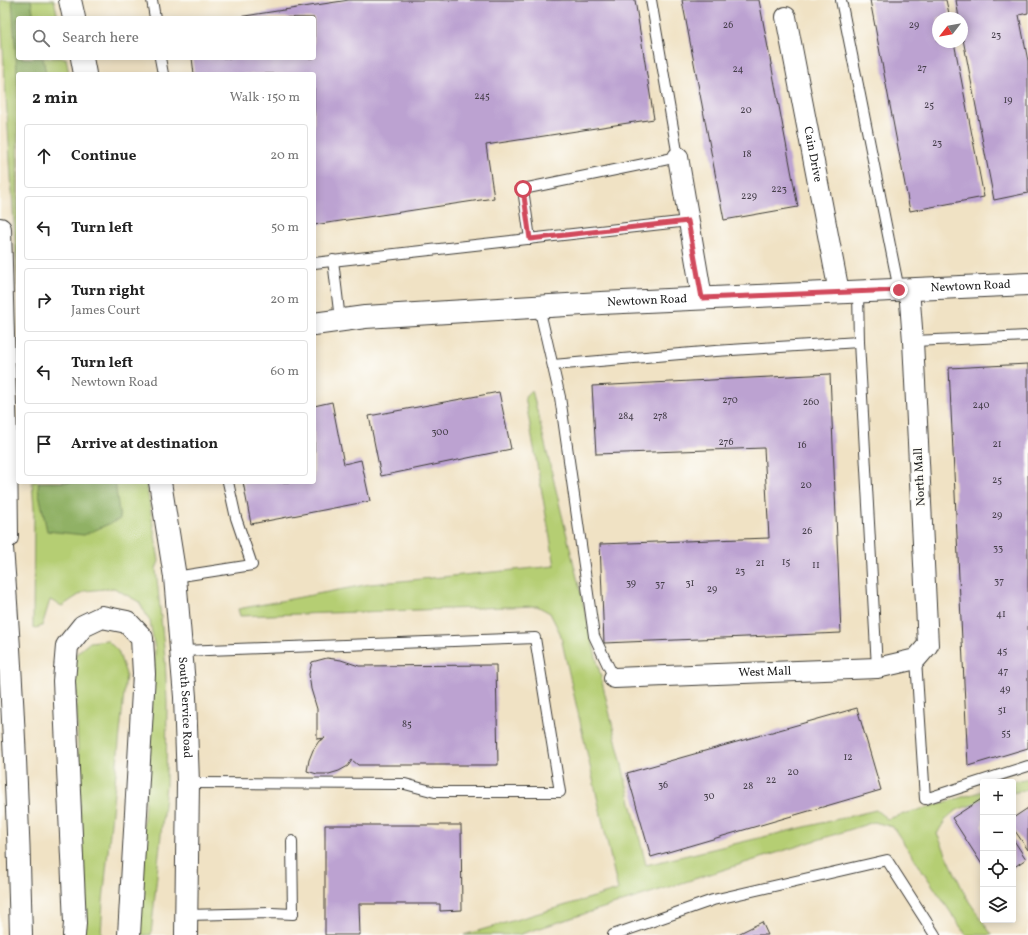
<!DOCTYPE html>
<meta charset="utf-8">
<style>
:root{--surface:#fff;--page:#f2f2f2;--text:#222;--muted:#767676;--line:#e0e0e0}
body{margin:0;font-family:Vollkorn,serif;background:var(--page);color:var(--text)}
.controls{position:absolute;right:12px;bottom:12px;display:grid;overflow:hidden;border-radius:4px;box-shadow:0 2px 10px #0003}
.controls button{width:36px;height:36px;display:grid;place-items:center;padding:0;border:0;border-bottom:1px solid var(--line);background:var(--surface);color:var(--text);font:20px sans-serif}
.compass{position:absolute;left:932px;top:12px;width:36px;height:36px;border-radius:50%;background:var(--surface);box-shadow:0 2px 10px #0003;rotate:239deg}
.stop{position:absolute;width:12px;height:12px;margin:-9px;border:3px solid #d1495b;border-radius:50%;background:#fff}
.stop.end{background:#d1495b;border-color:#fff;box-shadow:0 1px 4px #0008}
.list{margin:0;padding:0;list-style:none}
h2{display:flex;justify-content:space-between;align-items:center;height:52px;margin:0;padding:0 16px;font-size:17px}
h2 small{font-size:13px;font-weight:400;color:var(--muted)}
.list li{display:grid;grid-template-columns:26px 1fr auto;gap:12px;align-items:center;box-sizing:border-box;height:64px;margin:0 8px 8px;padding:0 8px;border:1px solid var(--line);border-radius:4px}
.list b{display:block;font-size:15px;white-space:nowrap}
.list p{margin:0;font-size:13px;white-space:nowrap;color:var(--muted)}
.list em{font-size:13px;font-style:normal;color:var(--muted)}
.icon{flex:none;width:22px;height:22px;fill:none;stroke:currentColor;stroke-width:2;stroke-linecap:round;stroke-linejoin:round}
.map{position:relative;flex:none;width:1028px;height:935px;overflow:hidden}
.search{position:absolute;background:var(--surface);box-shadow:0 2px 10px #0003;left:16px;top:16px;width:300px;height:44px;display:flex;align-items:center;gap:10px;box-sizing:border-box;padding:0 14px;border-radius:4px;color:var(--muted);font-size:15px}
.panel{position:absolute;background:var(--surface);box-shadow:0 2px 10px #0003;left:16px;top:72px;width:300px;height:412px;border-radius:4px}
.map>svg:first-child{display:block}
.green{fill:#b5ce73;stroke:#687548}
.forest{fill:#90b165;stroke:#566640}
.building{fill:#bca2d1}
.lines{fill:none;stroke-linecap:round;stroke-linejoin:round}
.lane-casing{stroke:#3c3a35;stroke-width:12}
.street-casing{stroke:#3c3a35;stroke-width:22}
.secondary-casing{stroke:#3c3a35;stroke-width:24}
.highway-casing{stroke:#3c3a35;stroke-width:24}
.lane{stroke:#fff;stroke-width:10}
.street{stroke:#fff;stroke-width:20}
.secondary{stroke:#fff;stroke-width:22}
.highway{stroke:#fff;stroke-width:22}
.route{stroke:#d1495b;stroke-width:5}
.labels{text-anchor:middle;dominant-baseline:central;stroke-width:3.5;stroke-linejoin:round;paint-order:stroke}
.number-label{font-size:10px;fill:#443e49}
.street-label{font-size:12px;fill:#1c1c1c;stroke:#fdfcf7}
</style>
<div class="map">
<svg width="1028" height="935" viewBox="0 0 1028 935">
<rect width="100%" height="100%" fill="#fdfcf7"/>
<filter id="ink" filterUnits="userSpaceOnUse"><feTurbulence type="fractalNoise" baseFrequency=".025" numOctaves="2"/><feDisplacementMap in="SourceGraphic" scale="8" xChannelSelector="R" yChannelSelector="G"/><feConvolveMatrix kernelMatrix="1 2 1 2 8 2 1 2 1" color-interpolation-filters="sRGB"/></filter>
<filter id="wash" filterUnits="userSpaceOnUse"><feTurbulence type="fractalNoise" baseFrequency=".012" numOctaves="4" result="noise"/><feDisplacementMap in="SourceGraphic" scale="16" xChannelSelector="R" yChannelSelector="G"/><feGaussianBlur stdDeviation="0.9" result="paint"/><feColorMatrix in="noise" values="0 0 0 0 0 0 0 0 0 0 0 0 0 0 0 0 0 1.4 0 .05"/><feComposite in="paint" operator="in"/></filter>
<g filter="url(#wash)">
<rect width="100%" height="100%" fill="#f0e2c4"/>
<g class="green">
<path d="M0,0H54L58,18H18V58H66L69,74H18V287Z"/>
<path d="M532,390L646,865L876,810L887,819L983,791V802C956,810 951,808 937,834L966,897L992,935H966L893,827L874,822L518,935H464L618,890L560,633L550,613L537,606L240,616L238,609L370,584L555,566L525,397Z"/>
<path d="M32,482H146L159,561L156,569L165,658L167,702L166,784L151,935H136L155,650L150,621L139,602L114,588L85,591L62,606L50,600L42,626L33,629L34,509Z"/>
<path d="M107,640L118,651L126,674L103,901L101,935H81L80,821L76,682L70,674L77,653L90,642Z"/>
<path d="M1028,778V789L1013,793V782Z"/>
</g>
<g class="forest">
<path d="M12,0H31L34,18H18V58H43L46,74H18V85Z"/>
<path d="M39,482H115L120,519L84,535L47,531L38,488Z"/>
</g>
<g id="blocks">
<g class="building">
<path d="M349,0H635L654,119L486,145L494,198L314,225V74H194L192,58H314V18L238,17Z"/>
<path d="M682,0H759L798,207L724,220Z"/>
<path d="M870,0H946L950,18H938V42H954L984,197L910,211Z"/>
<path d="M956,0H1028V13L1019,15L1028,61V193L994,200L962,34V18H959Z"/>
<path d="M1028,364V748L968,766L949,368Z"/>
<path d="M830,374L841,633L604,643L600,544L769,538L764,448L596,454L592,386Z"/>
<path d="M499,392L511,449L381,476L369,416Z"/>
<path d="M332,402L344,464L361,460L370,501L251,524L243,482H314V406Z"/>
<path d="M327,658L341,660L359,666L496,665L498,765H358L352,760L348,766L339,771L329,774H317L307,771L309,760L313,750L319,741L325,738L317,739V709L311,689L309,674L312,662Z"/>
<path d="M857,708L881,790L651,857L627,773Z"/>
<path d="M983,798V866L952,818Z"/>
<path d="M1028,808V850L1013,828V818Z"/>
<path d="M325,825H461L462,910L440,911V904H359L360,935H325Z"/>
<path d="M1013,839L1026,859L1013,868Z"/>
<path d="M762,922L768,935H736Z"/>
</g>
</g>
</g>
<g filter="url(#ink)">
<use href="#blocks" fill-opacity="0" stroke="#3c3a35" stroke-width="1"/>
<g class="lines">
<g class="lane-casing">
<g id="lane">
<path d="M152,0L155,18"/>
<path d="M841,0L899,290"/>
<path d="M160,58L163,74"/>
<path d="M530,239L523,189L678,157L651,0"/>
<path d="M333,260L340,320"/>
<path d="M314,263L689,221"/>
<path d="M858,292L859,342L877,668"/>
<path d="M539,307L560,397L594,636L614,678"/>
<path d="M913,341L1028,336"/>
<path d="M553,365L715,351L859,342"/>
<path d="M175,577L252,565L236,518L228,482"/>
<path d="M182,651L535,638L560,792H435L405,784L188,783"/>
<path d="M916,659L925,799L1028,766"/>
<path d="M186,915L271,913L293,914L292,841"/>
<path d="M613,935L713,900L887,860L935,935"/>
</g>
</g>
<g class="street-casing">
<g id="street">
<path id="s1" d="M786,17L839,292"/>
<path d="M678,157L702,298"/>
<path id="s2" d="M614,678L877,668L916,659L928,645L913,341L909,289"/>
</g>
</g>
<g class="secondary-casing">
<g id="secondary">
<path d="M70,0L74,18"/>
<path d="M82,58L85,74"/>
<path id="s3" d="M314,324L365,317L601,303L1028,284"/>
<path id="s4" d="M160,482L175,577L185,697L188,783L186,935"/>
</g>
</g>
<g class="highway-casing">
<g id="highway">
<path d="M0,229L6,440L7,537"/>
<path d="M0,521C11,659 18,797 21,935"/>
<path d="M74,935L75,923L64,681L67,646L83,626L102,617L127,622L142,638L144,674L129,935"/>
</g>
</g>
<use href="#lane" class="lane"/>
<use href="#street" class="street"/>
<use href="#secondary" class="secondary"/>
<use href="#highway" class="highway"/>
</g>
</g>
<g class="lines" filter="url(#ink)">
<path class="route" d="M523,189L530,239L688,221L702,298L899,290"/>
</g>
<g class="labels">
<g class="number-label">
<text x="728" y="25">26</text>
<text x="914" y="25">29</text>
<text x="996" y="35">23</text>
<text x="922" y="68">27</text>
<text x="738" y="69">24</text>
<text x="482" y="96">245</text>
<text x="1008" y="100">19</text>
<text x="929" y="105">25</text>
<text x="746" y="110">20</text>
<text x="937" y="143">23</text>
<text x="747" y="154">18</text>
<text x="779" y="189">223</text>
<text x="749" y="196">229</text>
<text x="730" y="400">270</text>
<text x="811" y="402">260</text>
<text x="981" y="405">240</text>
<text x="626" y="416">284</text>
<text x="660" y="416">278</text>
<text x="440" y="432">300</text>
<text x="726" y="442">276</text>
<text x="997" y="444">21</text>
<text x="802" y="445">16</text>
<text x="997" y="480">25</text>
<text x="806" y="485">20</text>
<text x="997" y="515">29</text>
<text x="807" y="531">26</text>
<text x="998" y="548">33</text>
<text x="786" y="562">15</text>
<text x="760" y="563">21</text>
<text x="816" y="565">11</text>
<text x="740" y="571">23</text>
<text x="999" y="581">37</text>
<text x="631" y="583">39</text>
<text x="690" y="583">31</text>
<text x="660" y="584">37</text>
<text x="712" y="589">29</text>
<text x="1001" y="614">41</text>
<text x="1002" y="651">45</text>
<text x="1003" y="671">47</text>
<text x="1005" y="689">49</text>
<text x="1002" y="710">51</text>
<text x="407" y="724">85</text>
<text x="1006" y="733">55</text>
<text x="848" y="757">12</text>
<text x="793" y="772">20</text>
<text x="771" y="780">22</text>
<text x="663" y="785">36</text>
<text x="748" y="786">28</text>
<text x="709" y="796">30</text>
</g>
<g class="street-label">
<text stroke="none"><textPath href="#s1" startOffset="140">Cain Drive</textPath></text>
<text stroke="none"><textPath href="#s3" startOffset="658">Newtown Road</textPath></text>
<text stroke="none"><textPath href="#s3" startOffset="334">Newtown Road</textPath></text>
<text transform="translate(920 477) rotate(-93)">North Mall</text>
<text stroke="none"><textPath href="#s2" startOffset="151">West Mall</textPath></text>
<text stroke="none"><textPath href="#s4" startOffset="227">South Service Road</textPath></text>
</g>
</g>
</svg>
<div class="controls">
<button>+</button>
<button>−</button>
<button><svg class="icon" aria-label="locate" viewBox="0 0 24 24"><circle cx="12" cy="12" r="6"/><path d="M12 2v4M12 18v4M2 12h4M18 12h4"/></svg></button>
<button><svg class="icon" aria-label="layers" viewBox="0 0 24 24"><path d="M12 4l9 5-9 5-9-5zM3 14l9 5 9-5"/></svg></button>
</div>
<svg class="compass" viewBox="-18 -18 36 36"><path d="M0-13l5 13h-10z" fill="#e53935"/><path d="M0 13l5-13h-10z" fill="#767676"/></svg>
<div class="stop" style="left:523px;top:189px"></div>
<div class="stop end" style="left:899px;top:290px"></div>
<div class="search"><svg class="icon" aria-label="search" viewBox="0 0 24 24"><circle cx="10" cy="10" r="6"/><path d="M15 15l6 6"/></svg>Search here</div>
<section class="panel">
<h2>2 min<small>Walk · 150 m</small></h2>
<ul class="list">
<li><svg class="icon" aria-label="ahead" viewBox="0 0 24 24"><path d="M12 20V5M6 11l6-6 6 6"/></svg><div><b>Continue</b></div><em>20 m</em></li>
<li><svg class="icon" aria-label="left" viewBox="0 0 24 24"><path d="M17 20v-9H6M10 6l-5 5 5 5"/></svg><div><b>Turn left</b></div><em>50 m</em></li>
<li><svg class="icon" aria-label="right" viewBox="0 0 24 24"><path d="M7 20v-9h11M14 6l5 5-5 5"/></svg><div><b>Turn right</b><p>James Court</p></div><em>20 m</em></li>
<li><svg class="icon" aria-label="left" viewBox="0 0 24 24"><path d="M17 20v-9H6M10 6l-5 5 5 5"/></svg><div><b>Turn left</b><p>Newtown Road</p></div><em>60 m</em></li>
<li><svg class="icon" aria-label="arrive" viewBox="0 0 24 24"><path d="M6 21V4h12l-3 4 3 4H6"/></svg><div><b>Arrive at destination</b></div></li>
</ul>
</section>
</div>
